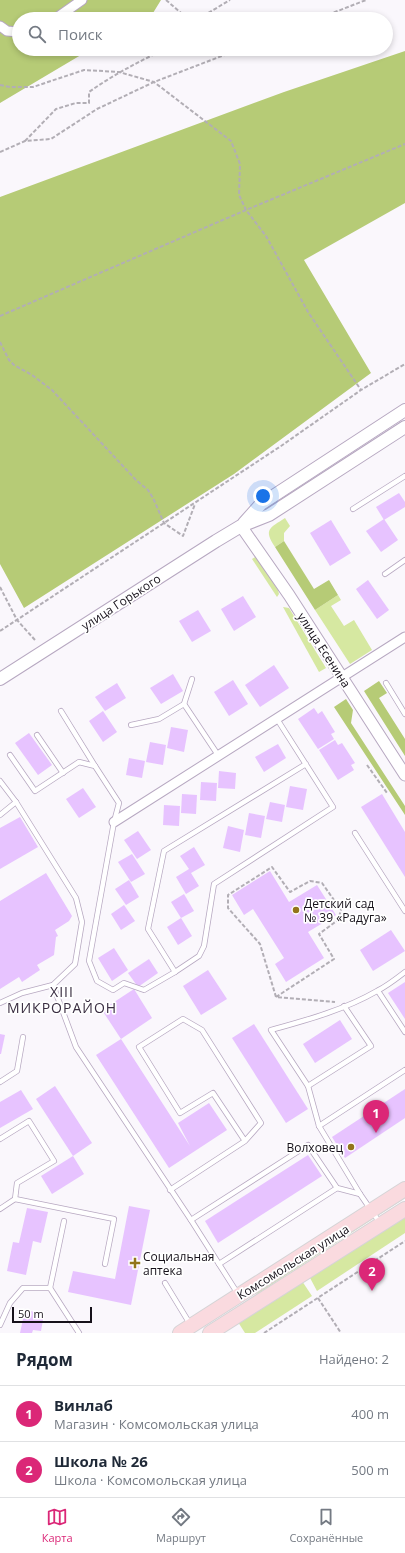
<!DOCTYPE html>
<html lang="ru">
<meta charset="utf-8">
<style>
:root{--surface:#fff;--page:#f6f6f7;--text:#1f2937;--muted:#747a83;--line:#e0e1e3;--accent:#db2777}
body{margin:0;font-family:"Open Sans",sans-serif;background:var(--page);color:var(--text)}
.scale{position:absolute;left:12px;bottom:10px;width:80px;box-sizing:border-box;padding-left:4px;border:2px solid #16111a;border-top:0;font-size:11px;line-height:14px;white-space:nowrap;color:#16111a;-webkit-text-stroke:3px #fff;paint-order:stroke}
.you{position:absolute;left:263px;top:496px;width:14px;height:14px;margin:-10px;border:3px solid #fff;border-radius:50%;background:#1a73e8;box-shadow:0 0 0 6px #1a73e833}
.badge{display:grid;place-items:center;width:26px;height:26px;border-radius:50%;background:var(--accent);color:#fff;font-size:13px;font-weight:700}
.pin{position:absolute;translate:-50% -33px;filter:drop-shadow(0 1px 2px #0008)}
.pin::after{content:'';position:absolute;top:21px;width:14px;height:12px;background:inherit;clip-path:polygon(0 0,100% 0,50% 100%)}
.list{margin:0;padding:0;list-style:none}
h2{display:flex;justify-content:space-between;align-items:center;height:52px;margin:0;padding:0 16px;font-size:17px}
h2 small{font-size:13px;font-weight:400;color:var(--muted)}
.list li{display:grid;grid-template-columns:26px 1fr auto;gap:12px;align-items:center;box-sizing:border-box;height:56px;padding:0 16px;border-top:1px solid var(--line)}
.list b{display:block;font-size:15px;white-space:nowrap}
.list p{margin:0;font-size:13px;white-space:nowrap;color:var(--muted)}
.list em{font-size:13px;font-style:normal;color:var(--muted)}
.icon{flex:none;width:22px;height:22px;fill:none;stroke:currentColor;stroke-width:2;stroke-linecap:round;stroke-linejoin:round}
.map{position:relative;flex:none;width:405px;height:1333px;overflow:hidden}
.search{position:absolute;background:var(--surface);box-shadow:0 2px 6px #0003;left:12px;right:12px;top:12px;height:44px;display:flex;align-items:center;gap:10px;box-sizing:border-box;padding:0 14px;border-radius:22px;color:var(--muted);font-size:15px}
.sheet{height:164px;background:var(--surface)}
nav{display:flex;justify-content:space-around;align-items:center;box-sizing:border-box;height:56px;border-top:1px solid var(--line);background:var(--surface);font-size:11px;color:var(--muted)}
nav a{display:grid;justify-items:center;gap:2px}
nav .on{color:var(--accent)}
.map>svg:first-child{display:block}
.green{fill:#d6e8a1}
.forest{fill:#b6cb76}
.building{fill:#e7c3ff}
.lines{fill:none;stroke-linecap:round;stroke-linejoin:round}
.service-casing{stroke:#b7a8c1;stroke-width:6}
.minor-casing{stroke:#b7a8c1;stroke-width:11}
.tertiary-casing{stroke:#b7a8c1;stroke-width:13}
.secondary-casing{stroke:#b7a8c1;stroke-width:14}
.primary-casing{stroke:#d5d4d6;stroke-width:16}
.path{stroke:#b2aeb5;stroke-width:2;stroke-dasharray:4 2;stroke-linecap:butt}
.service{stroke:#fff;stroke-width:4.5}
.minor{stroke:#fff;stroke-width:9}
.tertiary{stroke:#fff;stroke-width:11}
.secondary{stroke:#fff;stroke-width:12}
.primary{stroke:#fadadf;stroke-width:14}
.poi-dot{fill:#93741b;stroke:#fff;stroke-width:1.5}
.labels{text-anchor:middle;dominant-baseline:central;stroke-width:3.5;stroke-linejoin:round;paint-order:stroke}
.street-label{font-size:12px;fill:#16111a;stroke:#fff}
.poi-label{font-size:12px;fill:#16111a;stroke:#fff;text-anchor:start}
.quarter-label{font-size:14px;letter-spacing:1px;fill:#392d41;stroke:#fff}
</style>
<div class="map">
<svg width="405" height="1333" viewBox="0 0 405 1333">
<rect width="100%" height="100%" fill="#faf7fc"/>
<g class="green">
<path d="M285,518L290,526L284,533V541L275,547C263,529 270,528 285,518Z"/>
<path d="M257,556L278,590L279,594L277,597L252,559Z"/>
<path d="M338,595L341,600L331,606L344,626L354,620L372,650L350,664L315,610Z"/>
<path d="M283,607L289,608L326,668L319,672Z"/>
<path d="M405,1194V1198L257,1294L255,1291Z"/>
<path d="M405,1213V1233L317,1291L309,1276Z"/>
<path d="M302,1281L312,1296L255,1333H245L238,1322Z"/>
</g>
<g class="forest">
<path d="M0,0H161L153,13L142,19H19V49H91L0,103Z"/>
<path d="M405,51V203L304,260L371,373L234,474L24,608L0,564V197L284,92Z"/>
<path d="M284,541L314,589L329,580L338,595L315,610L275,547Z"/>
<path d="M379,681L387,693L379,698L405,739V756L364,691Z"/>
<path d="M346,699L353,710L351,723L405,806V815L334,707Z"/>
</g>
<g class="building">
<path d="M399,493L405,502V507L384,520L376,507Z"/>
<path d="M384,519L398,540L381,552L366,531Z"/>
<path d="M331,520L351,553L330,566L310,533Z"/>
<path d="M368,580L389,610L377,619L356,589Z"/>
<path d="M243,596L256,617L234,631L221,609Z"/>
<path d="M198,610L211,631L192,642L179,621Z"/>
<path d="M274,665L289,688L260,707L245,685Z"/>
<path d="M173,674L183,691L161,704L150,688Z"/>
<path d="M233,680L248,704L229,716L214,692Z"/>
<path d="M117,683L126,698L105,711L95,697Z"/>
<path d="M314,708L318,714L322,711L335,732L331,734L334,739L318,749L298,719Z"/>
<path d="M103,711L117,732L103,742L89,721Z"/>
<path d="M171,727L188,730L184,752L167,748Z"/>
<path d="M29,733L52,765L38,775L15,743Z"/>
<path d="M335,740L338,745L342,743L355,763L351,765L354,770L338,780L319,750Z"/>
<path d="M150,742L166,745L163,765L146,762Z"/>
<path d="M278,744L286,758L264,772L255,757Z"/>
<path d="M129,758L145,761L142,778L126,775Z"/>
<path d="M219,771L236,773L235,789L218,788Z"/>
<path d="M201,782L217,783L216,801L200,800Z"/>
<path d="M290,786L307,789L303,810L286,807Z"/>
<path d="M83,788L96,807L79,818L66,799Z"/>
<path d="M182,794L197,795L196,814L181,813Z"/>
<path d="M382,794L405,832V877L361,807Z"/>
<path d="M270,802L285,805L282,822L266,819Z"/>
<path d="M164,805L180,806L179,826L163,825Z"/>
<path d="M249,813L265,816L261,838L245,835Z"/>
<path d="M20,817L38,847L0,869V828Z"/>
<path d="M228,826L244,830L240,852L223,848Z"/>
<path d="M138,831L151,850L137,859L124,840Z"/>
<path d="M194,847L205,865L191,873L199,886L186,894L176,877L189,869L180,856Z"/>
<path d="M132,854L145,874L131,882L118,862Z"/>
<path d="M270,871L289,902L317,885L336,915L308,932L324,958L286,982L275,964L284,958L253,909L244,915L232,895Z"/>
<path d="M46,873L72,916L69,921L55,930L58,936L56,937L54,955L37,965L40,970L22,982L19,977L0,989V901Z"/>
<path d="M129,880L139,897L126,905L115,889Z"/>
<path d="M184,894L194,911L181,918L171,902Z"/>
<path d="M124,905L135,921L121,930L111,914Z"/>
<path d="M181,918L192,936L178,945L167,927Z"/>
<path d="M391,930L405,951L373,971L360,950Z"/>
<path d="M114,948L128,970L112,981L98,958Z"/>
<path d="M149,959L158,973L138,987L128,973Z"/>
<path d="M208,970L227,999L201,1015L183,986Z"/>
<path d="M405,982V1019L388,993Z"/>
<path d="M134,989L152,1018L121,1039L102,1010Z"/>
<path d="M340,1020L352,1039L315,1063L303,1044Z"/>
<path d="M254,1024L308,1109L286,1123L232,1038Z"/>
<path d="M0,1034L5,1035L1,1054H0Z"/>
<path d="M121,1039L190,1146L178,1123L209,1103L227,1130L169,1168L96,1055Z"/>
<path d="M55,1086L92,1143L73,1156L36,1099Z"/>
<path d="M405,1089V1118L345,1158L332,1137Z"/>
<path d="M21,1090L33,1109L0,1128V1102Z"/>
<path d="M308,1155L322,1176L218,1243L205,1221Z"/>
<path d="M73,1156L84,1174L52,1194L41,1176Z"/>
<path d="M129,1206L150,1210L131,1305L68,1292L73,1271L115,1279Z"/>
<path d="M27,1208L48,1212L41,1243L33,1241L26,1275L7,1271L13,1242L19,1243Z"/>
<path d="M25,1310L44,1314L41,1331L33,1330L32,1333H20Z"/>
</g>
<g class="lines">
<g class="service-casing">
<g id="service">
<path d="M353,509L405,476"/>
<path d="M385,574L405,560"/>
<path d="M386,683L405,714"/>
<path d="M184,704L192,679"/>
<path d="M61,711L95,766"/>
<path d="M277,719L333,807L214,884L204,946L199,956L175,972L148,929L164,851L306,764"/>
<path d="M131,725L159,719L184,704L218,755"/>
<path d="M37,735L63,773"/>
<path d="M10,755L35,791L79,762L95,766L119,803L114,822L89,961L97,981L113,990L124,983L144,990L175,972"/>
<path d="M0,781L16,802L76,898L82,922L75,964L53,985L76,1047L191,1220L238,1294"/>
<path d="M0,815L16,802"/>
<path d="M355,833L405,911"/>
<path d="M378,991L405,1032"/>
<path d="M0,1003L22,993L53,985"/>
<path d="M0,1082L17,1071L23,1037"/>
<path d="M308,1086L371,1046L344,1006"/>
<path d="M319,1126L405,1070"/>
<path d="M0,1139L29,1121L54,1161L17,1183L15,1199L0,1209"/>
<path d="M170,1190L245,1141L261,1123L202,1030L183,1019L139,1047L180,1113L213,1093L245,1141"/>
<path d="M15,1199L114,1219L105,1264"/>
<path d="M191,1220L308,1145L337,1188L360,1194"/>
<path d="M380,1223L360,1194L319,1126L308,1086L271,1030C307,1020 344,1010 377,991C387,986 396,979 405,972"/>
<path d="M219,1264L337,1188"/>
<path d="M165,1283L190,1324"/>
<path d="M50,1288L79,1333"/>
<path d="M0,1325L10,1303L23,1288H50L64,1221"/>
</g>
</g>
<g class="minor-casing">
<g id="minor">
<path d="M55,19L82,0"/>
<path d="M0,26L7,31L19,32"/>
<path d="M114,822L405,637"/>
</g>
</g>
<g class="tertiary-casing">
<path id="tertiary" d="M241,526L289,595L405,775"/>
</g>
<g class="secondary-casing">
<g id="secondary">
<path d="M244,523L261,504L405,410"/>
<path d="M0,679L216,541L241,526L269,515L405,427"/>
</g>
</g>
<g class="primary-casing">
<g id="primary">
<path d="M180,1333L405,1189"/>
<path d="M210,1333L405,1209"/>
</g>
</g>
<g class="path">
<path d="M166,0L188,19"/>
<path d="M198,19L230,0"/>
<path d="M317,19L366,0"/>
<path d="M0,85L10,87H33L84,70L119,72L154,82L231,141L240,164L239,195L246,210L266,236L308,312L361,390"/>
<path d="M25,141L56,109L76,103H89V92C113,75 138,62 165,49"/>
<path d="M0,152L25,141L51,139L97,109L154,82L240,49"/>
<path d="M0,316L246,210L405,144"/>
<path d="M0,342L9,360L14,365L32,375L52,390L136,480L148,490L153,498L164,523L183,536L195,504"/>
<path d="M0,587L17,620L35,640"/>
<path d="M0,631L281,446L361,390L405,364"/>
<path d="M367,765L387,793"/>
<path d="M276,997L334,959L319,934L338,920L341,910L322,883L310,881L290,892L272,867L228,895V908L260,944L276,997L335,1002"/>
<path d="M318,1298L341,1333"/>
<path d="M264,1333L405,1241"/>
</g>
<use href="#service" class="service"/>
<use href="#minor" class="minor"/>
<use href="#tertiary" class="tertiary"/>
<use href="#secondary" class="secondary"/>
<use href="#primary" class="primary"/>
</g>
<g class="poi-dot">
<circle cx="296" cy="910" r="4"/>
<circle cx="351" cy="1147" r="4"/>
<path d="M133 1257h4v4h4v4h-4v4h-4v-4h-4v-4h4z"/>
</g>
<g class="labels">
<g class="street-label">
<text transform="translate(121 602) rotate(-33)">улица Горького</text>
<text transform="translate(324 650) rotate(57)">улица Есенина</text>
<text transform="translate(293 1262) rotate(-32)">Комсомольская улица</text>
</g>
<g class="poi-label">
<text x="304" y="903">Детский сад<tspan x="304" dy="14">№ 39 «Радуга»</tspan></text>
<text x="343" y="1147" text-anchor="end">Волховец</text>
<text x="143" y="1256">Социальная<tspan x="143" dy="14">аптека</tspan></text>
</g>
<g class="quarter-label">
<text x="62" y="991">XIII<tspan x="62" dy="16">МИКРОРАЙОН</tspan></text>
</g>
</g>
</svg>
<div class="scale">50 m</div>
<div class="you"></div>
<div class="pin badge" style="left:376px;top:1133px">1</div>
<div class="pin badge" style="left:372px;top:1291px">2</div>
<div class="search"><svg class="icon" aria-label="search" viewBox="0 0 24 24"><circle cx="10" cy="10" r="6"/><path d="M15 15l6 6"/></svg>Поиск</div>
</div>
<section class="sheet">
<h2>Рядом<small>Найдено: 2</small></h2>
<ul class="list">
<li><span class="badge">1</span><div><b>Винлаб</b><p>Магазин · Комсомольская улица</p></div><em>400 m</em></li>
<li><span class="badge">2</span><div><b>Школа № 26</b><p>Школа · Комсомольская улица</p></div><em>500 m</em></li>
</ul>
</section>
<nav>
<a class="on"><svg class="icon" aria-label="map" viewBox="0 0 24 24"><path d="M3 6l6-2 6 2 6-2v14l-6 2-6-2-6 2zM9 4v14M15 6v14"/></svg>Карта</a>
<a><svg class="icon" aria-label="directions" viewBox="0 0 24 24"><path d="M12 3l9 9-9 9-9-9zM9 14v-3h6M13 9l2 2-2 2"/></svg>Маршрут</a>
<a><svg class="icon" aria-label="saved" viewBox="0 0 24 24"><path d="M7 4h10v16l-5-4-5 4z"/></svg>Сохранённые</a>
</nav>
